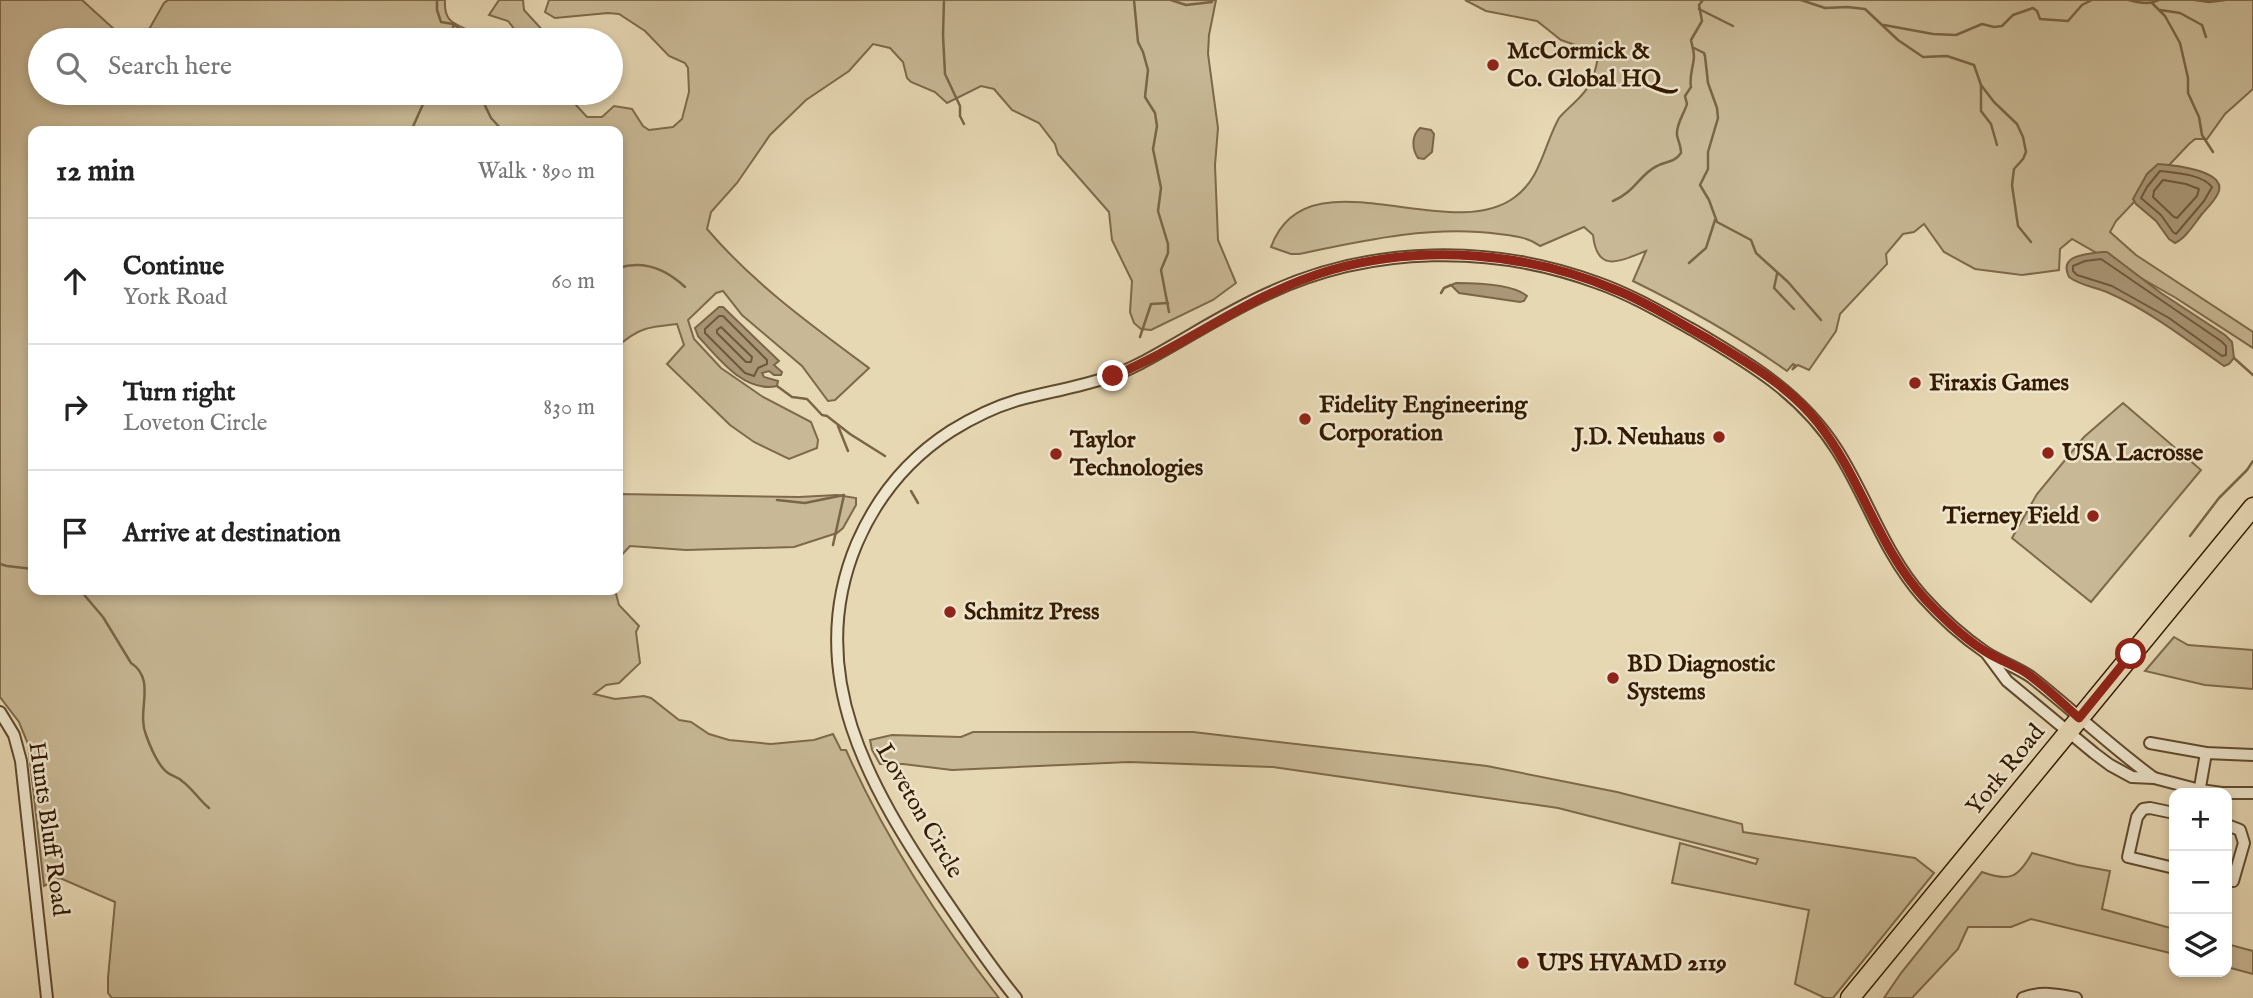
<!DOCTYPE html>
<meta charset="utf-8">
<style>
:root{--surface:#fff;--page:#f2f2f2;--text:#222;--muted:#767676;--line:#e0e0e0}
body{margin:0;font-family:"IM FELL English",serif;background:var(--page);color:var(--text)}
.controls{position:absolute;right:21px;bottom:21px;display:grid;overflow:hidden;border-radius:14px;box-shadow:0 4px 10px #0003}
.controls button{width:63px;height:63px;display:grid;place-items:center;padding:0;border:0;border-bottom:2px solid var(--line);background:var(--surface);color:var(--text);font:35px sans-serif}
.stop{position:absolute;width:21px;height:21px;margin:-16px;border:5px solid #8f2418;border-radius:50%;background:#fff}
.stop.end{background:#8f2418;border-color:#fff;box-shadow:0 2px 7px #0008}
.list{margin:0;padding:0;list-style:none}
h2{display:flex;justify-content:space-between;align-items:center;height:91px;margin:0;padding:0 28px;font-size:30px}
h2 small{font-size:23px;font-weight:400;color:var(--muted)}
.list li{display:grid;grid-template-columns:46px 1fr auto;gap:21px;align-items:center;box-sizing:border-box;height:126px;padding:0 28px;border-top:2px solid var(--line)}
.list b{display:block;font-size:26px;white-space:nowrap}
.list p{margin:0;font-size:23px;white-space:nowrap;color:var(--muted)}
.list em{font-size:23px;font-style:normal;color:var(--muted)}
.icon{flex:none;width:38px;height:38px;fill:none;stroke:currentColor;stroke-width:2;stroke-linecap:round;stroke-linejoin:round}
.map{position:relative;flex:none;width:2253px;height:998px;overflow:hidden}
.search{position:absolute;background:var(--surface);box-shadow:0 4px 10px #0003;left:28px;top:28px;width:595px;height:77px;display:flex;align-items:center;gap:18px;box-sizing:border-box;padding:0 24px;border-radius:38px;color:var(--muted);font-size:26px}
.panel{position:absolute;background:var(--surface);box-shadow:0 4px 10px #0003;left:28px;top:126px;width:595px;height:469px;border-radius:14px}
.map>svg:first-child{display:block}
.green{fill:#c8b895;stroke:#7e694a;stroke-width:2}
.water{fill:#aa9777;stroke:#7a6547;stroke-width:2}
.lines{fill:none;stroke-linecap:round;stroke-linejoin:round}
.shore{stroke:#6e583c;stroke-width:2}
.stream{stroke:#7a6547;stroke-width:2.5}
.minor-casing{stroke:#604a2d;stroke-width:14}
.primary-casing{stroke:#331a00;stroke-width:21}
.minor{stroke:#efe6ce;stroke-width:10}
.primary{stroke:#e7d8b4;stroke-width:18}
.route{stroke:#8f2418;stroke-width:9}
.poi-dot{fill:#8f2418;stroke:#efe6ce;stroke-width:2.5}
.labels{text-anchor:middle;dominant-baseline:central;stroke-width:5;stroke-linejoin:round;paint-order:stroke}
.poi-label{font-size:24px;font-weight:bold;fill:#331a00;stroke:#efe6ce;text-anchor:start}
.street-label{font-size:24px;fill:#331a00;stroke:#efe6ce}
</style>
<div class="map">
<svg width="2253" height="998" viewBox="0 0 2253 998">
<rect width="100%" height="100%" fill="#e7d8b4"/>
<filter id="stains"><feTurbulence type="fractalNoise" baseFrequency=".00286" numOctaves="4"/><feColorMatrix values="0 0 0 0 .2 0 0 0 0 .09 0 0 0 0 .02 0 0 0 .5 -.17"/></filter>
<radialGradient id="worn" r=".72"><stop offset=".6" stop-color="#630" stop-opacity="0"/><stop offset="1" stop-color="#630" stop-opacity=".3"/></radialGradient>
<g class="green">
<path d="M0,0H82L126,40H40V93H565L587,117H602L614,106L632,109L643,126L649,130L673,127L682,119L689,92L688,68L685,63L669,56L645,31L619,14L608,13L555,18L545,12L549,0H1216L1209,35L1208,54L1218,128L1215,165L1218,240L1236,283L1213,300L1151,330L1141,329L1134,323L1130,312L1132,281L1112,240L1109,212L1058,154L1055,144L1039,123L1012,110L994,89L981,86L947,103L935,92L911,82L907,78L903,62L890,48L873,44L849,71L806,100L770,135L737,183L711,212L707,229C754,284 811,325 869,368L835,400L828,401L802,366L742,315L723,291L716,293L688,320L694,339L721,368L763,397L811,422L818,440L817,448L789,459L754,442L730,425L667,364L684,345L677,324C649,327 640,327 618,346V131H33V590H615L619,605L639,626L636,632L640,663L619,683L606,685L594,694L615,699L644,696L651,698L679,720L691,722L709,734L729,740L771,744L814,740L833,734L841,750H846C884,836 941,924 999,998H112L108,993V978L115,902L60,878L44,886L28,744L19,722L0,697Z"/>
<path d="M168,0H445C443,31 466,22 482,40H143L164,3Z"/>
<path d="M499,0H523L524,10L545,33H561L569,40H523L508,21L489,15Z"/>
<path d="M1465,0H2253V89L2225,114L2207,139H2195L2189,144L2116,221L2110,232L2136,255L2253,332V348L2176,298L2072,239L2060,249L2059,270L2022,275L1975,269L1944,252L1924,224L1914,232L1903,234L1886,254L1887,264L1840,314L1836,331L1809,370L1798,365L1792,370L1795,365L1793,364L1787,371C1739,337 1686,307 1633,281L1646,251C1620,261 1597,274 1593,235L1584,227L1540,246C1528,237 1514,236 1499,234C1432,225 1365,240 1299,254H1291L1271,247C1306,150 1449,247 1515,197C1541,178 1544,145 1559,118C1563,113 1569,108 1574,103C1591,87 1594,79 1598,57L1593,51L1561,40L1537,21L1486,11Z"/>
<path d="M2123,403L2201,470L2091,602L2012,538L2037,494L2084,437Z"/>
<path d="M618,494L799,497L837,495L856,498V505L843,528L837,533L794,547L686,550L630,546L618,559Z"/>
<path d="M2174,637L2188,645L2253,650V689L2205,685L2145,671Z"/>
<path d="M973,732H1193L1487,766L1617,792L1742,824L1743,832L1915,858L1934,873L1833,998H1825L1795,984L1809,910L1672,883L1680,843L1756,864L1758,859L1558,808L1273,767L1129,762L952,770L903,764H880L872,750L870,740L892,735L961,737Z"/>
<path d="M2032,853L2077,865L2110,871L2102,909L2174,929V954L2031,919L2011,927H1968L1958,949L1912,998H1884L1901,973L1982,872C2010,882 2018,878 2032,853Z"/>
<path d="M2227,944L2253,951V974L2227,967Z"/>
</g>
<g class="water">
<path d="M1420,128L1431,130L1434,134L1432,152L1424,159L1418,158C1412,149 1411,136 1420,128Z"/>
<path d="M2158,164C2172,165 2225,170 2219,191C2216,200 2207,208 2202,214C2194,224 2186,238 2175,243L2169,239L2156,221L2136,204L2133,199L2147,174Z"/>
<path d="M2102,252H2107L2161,293L2225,335L2232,342L2234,358L2229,364L2224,366C2187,340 2150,311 2109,293C2096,287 2081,286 2069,277C2058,255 2086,254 2102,252Z"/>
<path d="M1456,283C1475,283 1513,284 1527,296L1524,301L1520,302L1459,293L1451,285Z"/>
<path d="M719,307H723L779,361L774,365L782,372L781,375H774L769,371L762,373L764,377L778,381L777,386C744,393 718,358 698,336L695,328Z"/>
</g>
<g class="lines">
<g class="shore">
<path d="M2160,171C2175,173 2202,174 2212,187L2204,201L2176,234L2173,232L2161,215L2141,198L2147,187Z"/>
<path d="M2163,180L2186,184L2199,189L2197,196L2177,218L2174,217L2153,197L2154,191Z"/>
<path d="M2101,259L2221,341L2226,346V355L2222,356L2169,318L2112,286L2077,275L2073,271V266L2085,261Z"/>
<path d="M719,316H723L767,360V364L758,368L754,376L745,373L705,333V329Z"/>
<path d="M721,327L752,357L751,362H746L717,333V330Z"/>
</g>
<g class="stream">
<path d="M437,0V10L441,22L453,24L475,40"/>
<path d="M944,0L943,35L945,74L960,106V116L964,124"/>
<path d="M1134,0L1138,42L1143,52L1148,70L1145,97L1155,113L1157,126L1153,149L1161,188L1158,211L1168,244V253L1161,270L1169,312"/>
<path d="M1171,0L1186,5L1212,2"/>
<path d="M1801,0L1825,8L1847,7L1865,9L1898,40L1923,57L1947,56L1974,65L1981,85L1994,102L2017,124L2023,137L2026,152L2023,159L2014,169L2012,185L2018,226L2031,242"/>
<path d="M2129,0C2139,3 2150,5 2159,0"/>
<path d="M2195,0L2209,2L2225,0"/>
<path d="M2152,3L2165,16L2180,43L2188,78V93L2199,117L2202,135L2213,152"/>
<path d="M1699,9L1733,26"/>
<path d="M2160,10L2180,13L2202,25L2206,37"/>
<path d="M1884,25L1933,34L1956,35L1982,24L1994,27L2002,26L2013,15L2033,8L2037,11L2040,19L2068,21L2082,5L2092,0"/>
<path d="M453,26L454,40"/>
<path d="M1694,48L1704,53L1705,56L1708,83L1717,108L1718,118L1708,152V169L1700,185L1709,200L1717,222L1751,240L1756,253L1788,282L1821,320"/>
<path d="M1981,85V111L1991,124L1997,145"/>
<path d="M479,93L491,118L503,131"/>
<path d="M411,131L428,93"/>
<path d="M1613,201C1635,192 1640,174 1657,166C1666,161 1674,163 1681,153C1681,146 1678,141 1677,135C1676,124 1684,114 1687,104L1685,96L1691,87C1689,77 1693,68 1694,57C1694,50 1692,46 1691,40L1702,21L1699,5L1703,0"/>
<path d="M1689,263L1706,248L1715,220"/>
<path d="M618,268C643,260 666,269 685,287"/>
<path d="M1777,274L1774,288L1794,309"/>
<path d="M1441,293L1444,288L1451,285"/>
<path d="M1140,337L1151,304L1168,303"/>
<path d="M2234,358L2253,375"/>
<path d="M777,386L792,397L807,399L822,415L827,416L850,434L885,456"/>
<path d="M838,426L848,451"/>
<path d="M911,491L918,503"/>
<path d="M777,500L805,503L844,495L833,545"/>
<path d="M2190,536L2219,498L2247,470L2253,461"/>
<path d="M0,564L7,566L33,569"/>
<path d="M80,590L103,617L131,663C157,680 136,711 146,735C150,746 158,766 168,773C172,776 178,777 182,781C192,788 199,800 209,808"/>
</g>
<g class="minor-casing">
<g id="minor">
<path d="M1987,654L2007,681L2094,753L2110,765L2132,777L2154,778L2200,790L2222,793H2253"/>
<path d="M0,712L14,735L21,761L47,998"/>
<path d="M2150,743L2206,753L2253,755"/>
<path d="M2199,793L2206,753"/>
<path d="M2174,813L2150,808L2143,809L2137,817L2128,857L2174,868"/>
<path d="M2227,825L2240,830L2244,843L2233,881L2227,880"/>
<path d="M1016,998C989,965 966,930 942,895C870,788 802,673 857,543C877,497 909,458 951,431C972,418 994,407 1018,400C1059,389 1101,384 1139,364C1183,341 1224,313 1269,293C1372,245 1493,244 1598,283C1632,295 1662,313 1693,330C1749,363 1802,394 1837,450C1867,497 1884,553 1922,596C1940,616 1963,637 1985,652C2000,662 2017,667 2031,677C2073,710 2111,747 2154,778"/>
<path d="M2023,998C2041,991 2057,994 2076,998"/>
</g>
</g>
<g class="primary-casing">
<path id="primary" d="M1850,998L2253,507"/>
</g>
<use href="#minor" class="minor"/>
<use href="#primary" class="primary"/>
</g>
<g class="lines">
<path class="route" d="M1113,376C1190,344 1249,294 1331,270C1424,244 1527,252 1616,290C1649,303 1679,323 1710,340C1749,364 1789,386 1818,423C1861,477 1878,548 1925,599C1942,617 1967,641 1988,653C2000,660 2013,665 2025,672C2044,685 2062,703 2079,718L2131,654"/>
</g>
<g class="poi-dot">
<circle cx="1493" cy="65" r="7"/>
<circle cx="1915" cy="383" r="7"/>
<circle cx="1305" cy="419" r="7"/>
<circle cx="1719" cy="437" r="7"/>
<circle cx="2048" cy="453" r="7"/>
<circle cx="1056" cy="454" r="7"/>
<circle cx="2093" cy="516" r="7"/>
<circle cx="950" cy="612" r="7"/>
<circle cx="1613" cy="678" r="7"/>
<circle cx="1523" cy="963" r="7"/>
</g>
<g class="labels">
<g class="poi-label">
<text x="1507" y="51">McCormick &amp;<tspan x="1507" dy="28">Co. Global HQ</tspan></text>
<text x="1929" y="383">Firaxis Games</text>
<text x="1319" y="405">Fidelity Engineering<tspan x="1319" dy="28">Corporation</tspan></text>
<text x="1705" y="437" text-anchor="end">J.D. Neuhaus</text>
<text x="1070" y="440">Taylor<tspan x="1070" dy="28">Technologies</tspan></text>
<text x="2062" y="453">USA Lacrosse</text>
<text x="2079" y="516" text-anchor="end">Tierney Field</text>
<text x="964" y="612">Schmitz Press</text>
<text x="1627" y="664">BD Diagnostic<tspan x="1627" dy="28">Systems</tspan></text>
<text x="1537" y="963">UPS HVAMD 2119</text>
</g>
<g class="street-label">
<text transform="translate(2006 770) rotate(-51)">York Road</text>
<text transform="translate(919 811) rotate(60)">Loveton Circle</text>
<text transform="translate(48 829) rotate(82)">Hunts Bluff Road</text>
</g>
</g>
<rect width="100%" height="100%" filter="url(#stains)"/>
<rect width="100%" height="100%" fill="url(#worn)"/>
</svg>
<div class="controls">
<button>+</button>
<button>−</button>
<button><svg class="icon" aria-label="layers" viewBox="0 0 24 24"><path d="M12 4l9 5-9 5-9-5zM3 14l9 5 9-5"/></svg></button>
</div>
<div class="stop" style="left:2131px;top:654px"></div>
<div class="stop end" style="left:1113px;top:376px"></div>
<div class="search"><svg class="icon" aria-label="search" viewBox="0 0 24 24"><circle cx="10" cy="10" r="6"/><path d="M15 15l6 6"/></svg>Search here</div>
<section class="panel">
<h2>12 min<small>Walk · 890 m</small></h2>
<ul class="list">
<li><svg class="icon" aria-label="ahead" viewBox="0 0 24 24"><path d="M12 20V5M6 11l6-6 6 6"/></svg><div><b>Continue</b><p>York Road</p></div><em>60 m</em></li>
<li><svg class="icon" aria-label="right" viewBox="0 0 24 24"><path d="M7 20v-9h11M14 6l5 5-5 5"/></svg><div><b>Turn right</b><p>Loveton Circle</p></div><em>830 m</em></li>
<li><svg class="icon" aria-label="arrive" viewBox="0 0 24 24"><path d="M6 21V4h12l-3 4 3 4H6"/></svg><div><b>Arrive at destination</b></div></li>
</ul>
</section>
</div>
